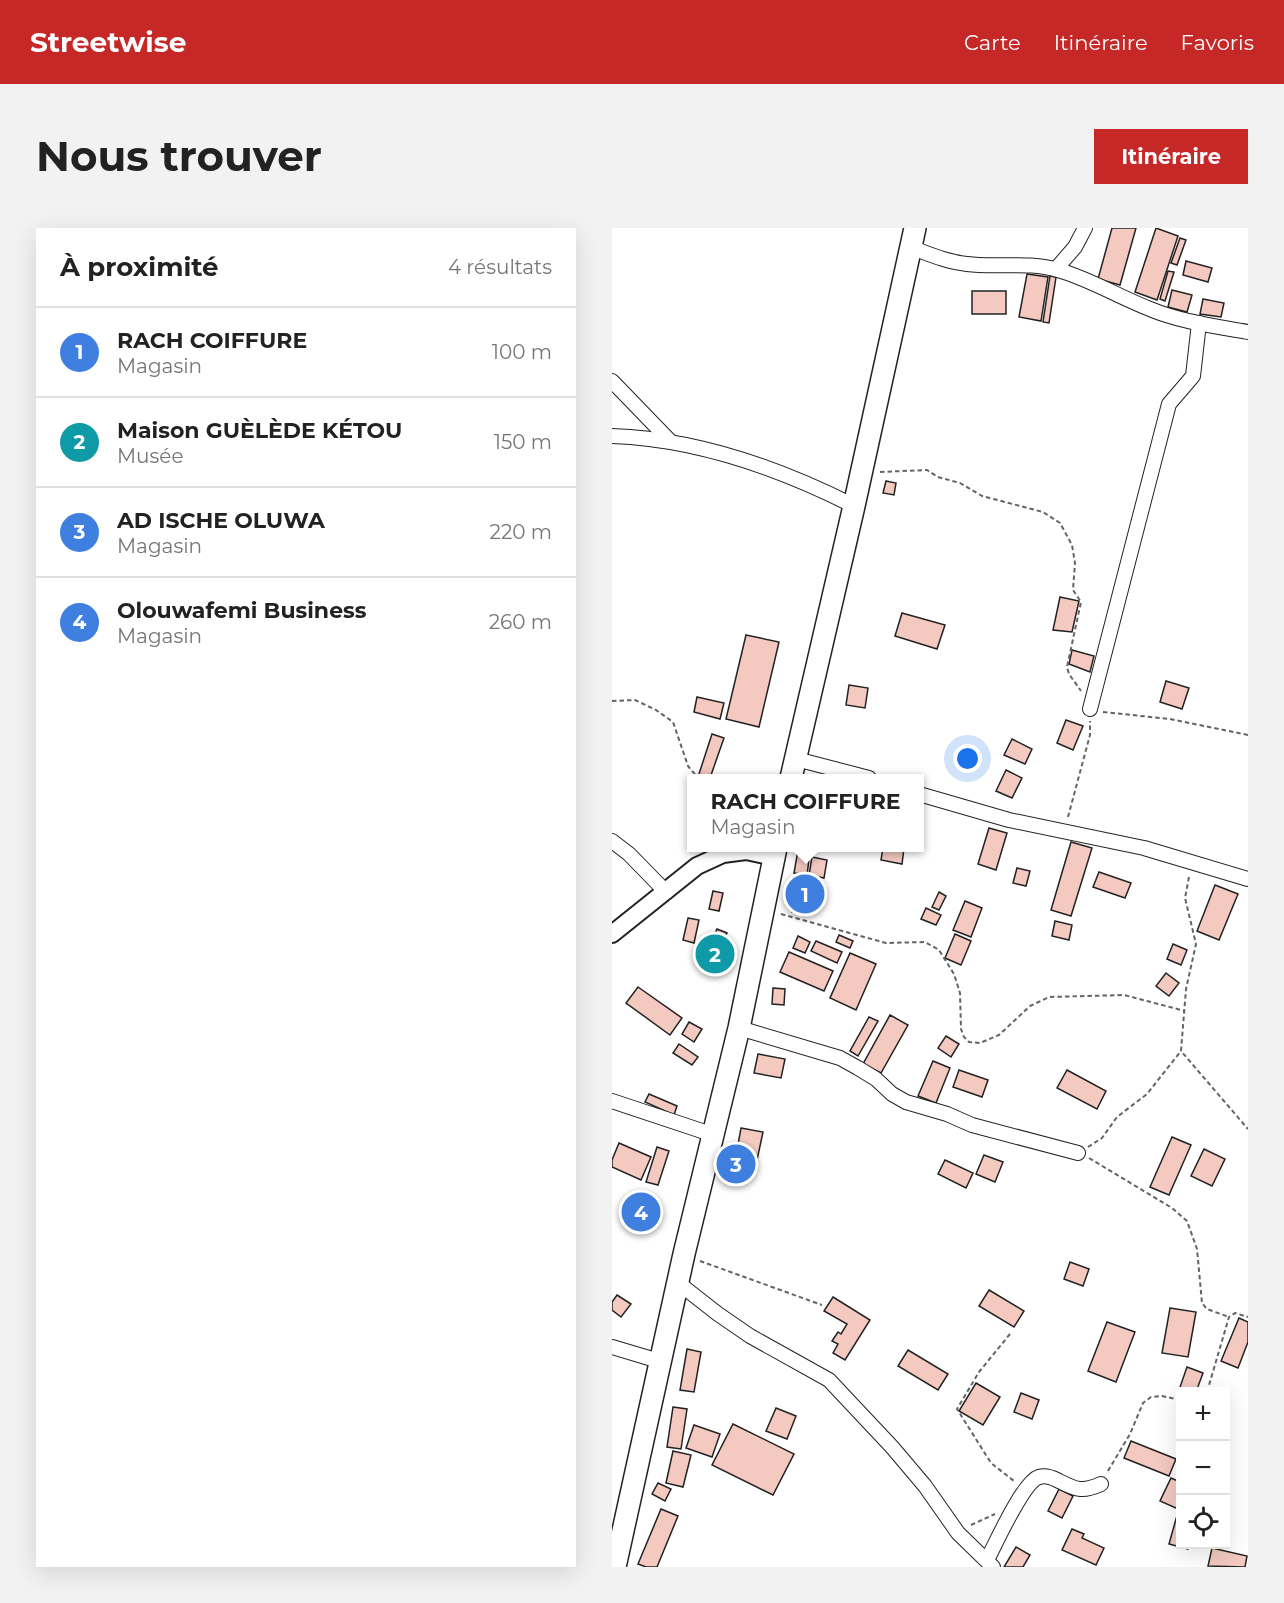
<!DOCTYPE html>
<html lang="fr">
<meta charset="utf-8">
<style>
:root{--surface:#fff;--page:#f2f2f2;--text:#222;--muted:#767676;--line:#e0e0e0;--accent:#c62828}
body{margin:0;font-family:Montserrat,sans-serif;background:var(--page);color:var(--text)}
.controls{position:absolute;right:18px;bottom:18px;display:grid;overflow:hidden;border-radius:0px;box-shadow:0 6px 24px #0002}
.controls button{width:54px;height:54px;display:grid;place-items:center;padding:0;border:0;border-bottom:2px solid var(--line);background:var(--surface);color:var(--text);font:30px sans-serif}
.you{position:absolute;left:356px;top:531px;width:21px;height:21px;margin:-15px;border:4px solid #fff;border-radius:50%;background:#1a73e8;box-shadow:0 0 0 9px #1a73e833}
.badge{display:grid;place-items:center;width:39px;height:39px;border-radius:50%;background:var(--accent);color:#fff;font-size:20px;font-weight:700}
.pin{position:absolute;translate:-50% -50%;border:3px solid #fff;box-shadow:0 2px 6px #0006}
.popup{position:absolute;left:75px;top:546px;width:237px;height:78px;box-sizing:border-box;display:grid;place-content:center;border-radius:0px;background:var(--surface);filter:drop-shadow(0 2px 4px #0005);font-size:20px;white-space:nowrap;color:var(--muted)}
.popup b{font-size:22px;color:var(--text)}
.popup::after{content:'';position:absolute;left:50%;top:100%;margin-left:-12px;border:12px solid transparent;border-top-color:var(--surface)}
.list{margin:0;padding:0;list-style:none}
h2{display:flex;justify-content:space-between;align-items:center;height:78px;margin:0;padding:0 24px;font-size:26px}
h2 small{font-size:20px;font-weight:400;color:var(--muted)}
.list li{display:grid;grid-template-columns:39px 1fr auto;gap:18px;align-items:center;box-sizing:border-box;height:90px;padding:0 24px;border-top:2px solid var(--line)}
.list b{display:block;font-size:22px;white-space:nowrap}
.list p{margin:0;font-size:20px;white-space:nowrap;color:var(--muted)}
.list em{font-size:20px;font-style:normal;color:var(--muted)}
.icon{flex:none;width:33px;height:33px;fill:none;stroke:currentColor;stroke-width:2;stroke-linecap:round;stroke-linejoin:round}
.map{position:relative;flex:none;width:636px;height:1339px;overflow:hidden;border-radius:0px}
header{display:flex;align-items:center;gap:36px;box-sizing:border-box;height:84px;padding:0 30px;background:var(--accent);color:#fff}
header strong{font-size:28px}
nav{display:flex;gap:33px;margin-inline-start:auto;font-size:21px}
.intro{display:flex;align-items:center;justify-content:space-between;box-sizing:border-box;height:144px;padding:0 36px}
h1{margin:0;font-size:42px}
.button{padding:15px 27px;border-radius:0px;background:var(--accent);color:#fff;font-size:21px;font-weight:700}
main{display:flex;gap:36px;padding:0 36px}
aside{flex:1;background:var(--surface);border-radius:0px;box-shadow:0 6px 24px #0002}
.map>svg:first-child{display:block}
.building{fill:#f3c9c0;stroke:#222;stroke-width:1.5}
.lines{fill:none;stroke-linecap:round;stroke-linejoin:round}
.minor-casing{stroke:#222;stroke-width:16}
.tertiary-casing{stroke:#222;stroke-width:20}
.primary-casing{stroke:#222;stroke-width:24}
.path{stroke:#646464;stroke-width:2;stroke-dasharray:4.5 3;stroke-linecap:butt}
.minor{stroke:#fff;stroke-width:14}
.tertiary{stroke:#fff;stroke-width:16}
.primary{stroke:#fff;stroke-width:21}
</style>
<header>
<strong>Streetwise</strong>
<nav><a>Carte</a><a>Itinéraire</a><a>Favoris</a></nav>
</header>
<div class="intro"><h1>Nous trouver</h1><a class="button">Itinéraire</a></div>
<main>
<aside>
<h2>À proximité<small>4 résultats</small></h2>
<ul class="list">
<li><span class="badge" style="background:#3f7fe0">1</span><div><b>RACH COIFFURE</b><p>Magasin</p></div><em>100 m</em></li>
<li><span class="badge" style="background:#0f9aa8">2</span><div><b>Maison GUÈLÈDE KÉTOU</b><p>Musée</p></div><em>150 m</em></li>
<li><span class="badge" style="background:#3f7fe0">3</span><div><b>AD ISCHE OLUWA</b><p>Magasin</p></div><em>220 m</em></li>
<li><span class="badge" style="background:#3f7fe0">4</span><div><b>Olouwafemi Business</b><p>Magasin</p></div><em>260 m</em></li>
</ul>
</aside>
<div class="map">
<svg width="636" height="1339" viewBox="0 0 636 1339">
<rect width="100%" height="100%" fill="#fff"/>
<g class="building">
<path d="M500,0H524L508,57L486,51Z"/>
<path d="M544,0L566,8L545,72L523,64Z"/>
<path d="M568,10L574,12L565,37L559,35Z"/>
<path d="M574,33L600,40L596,54L571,47Z"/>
<path d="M556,43L562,44L553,73L548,71Z"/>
<path d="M415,46L436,49L429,93L407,89Z"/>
<path d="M438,48L444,49L437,95L431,94Z"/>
<path d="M560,62L580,67L575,84L556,79Z"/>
<rect x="360" y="63" width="34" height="23"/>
<path d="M591,71L612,75L609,89L588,86Z"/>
<path d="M274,253L284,255L282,267L271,265Z"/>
<path d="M448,369L467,373L460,404L441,402Z"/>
<path d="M290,385L333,397L325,421L283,408Z"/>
<path d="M134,407L167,414L147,499L114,491Z"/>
<path d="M460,422L482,428L478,444L457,436Z"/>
<path d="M554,453L577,460L570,481L548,474Z"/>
<path d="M237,457L256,460L253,480L234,477Z"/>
<path d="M85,469L112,475L108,491L82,484Z"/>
<path d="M454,492L471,498L461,522L445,515Z"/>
<path d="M100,506L112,510L98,550H92L86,549Z"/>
<path d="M400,511L420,521L413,536L392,527Z"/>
<path d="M394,542L410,550L400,570L384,563Z"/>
<path d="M377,600L395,605L384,642L366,636Z"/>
<path d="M459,614L480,620L459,688L439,682Z"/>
<path d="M271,620H292L290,636L269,632Z"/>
<path d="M186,622L198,624L195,647L182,645Z"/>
<path d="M200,629L215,632L212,650L197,647Z"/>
<path d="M405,640L418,643L414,658L401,655Z"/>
<path d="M487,644L519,655L513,670L481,659Z"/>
<path d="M187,649L202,652L195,687L180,684Z"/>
<path d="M603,657L626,666L607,712L585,703Z"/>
<path d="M101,663L111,665L107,683L97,681Z"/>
<path d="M327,664L334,668L327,682L320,679Z"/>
<path d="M353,673L370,680L359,709L341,702Z"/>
<path d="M314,680L329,687L324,697L309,691Z"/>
<path d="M76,690L87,692L82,715L71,712Z"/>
<path d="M443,693L460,697L457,712L440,708Z"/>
<path d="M105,701L115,705L99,741L89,737Z"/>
<path d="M343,706L359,713L349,737L333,730Z"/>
<path d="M227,707L241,713L238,720L224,714Z"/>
<path d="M186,708L198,714L193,725L181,720Z"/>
<path d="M204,713L230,724L225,735L199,723Z"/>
<path d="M561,716L575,722L569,737L555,731Z"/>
<path d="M177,724L221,743L212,763L168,744Z"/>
<path d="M238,725L264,736L244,782L218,770Z"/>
<path d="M554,745L567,755L557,768L544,758Z"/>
<path d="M26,759L70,790L58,807L14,775Z"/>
<path d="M161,760L173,761L172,777L160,776Z"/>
<path d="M278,787L296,797L269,845L251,836Z"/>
<path d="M257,789L266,793L246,828L238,823Z"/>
<path d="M77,794L90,801L82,814L70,806Z"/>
<path d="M334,808L347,816L339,829L326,820Z"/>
<path d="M67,816L86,829L80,837L61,825Z"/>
<path d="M146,826L173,831L169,850L142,845Z"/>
<path d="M321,833L338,840L324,875L306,868Z"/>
<path d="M347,842L376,852L370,869L341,859Z"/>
<path d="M455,842L494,863L485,881L445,860Z"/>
<path d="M37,866L65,878L62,887L33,874Z"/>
<path d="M129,900L151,904L144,937L123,933Z"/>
<path d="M560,909L579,917L557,967L538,959Z"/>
<path d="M7,915L39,929L29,952L0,939V932Z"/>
<path d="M45,919L57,923L46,957L34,954Z"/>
<path d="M592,921L613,931L600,958L579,948Z"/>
<path d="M372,927L391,934L383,954L364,946Z"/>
<path d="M333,932L361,945L354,960L326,946Z"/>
<path d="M26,973L41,980L36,991L20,985Z"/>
<path d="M458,1034L477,1041L471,1058L452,1051Z"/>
<path d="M377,1062L412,1083L402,1099L367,1078Z"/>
<path d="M5,1067L19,1076L9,1089L0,1082V1074Z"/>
<path d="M221,1069L258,1092L233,1132L221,1125L226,1116L220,1113L226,1104L229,1106L235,1096L212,1083Z"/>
<path d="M558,1080L584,1084L576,1129L550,1125Z"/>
<path d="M627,1090L636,1094V1114L626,1140L609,1133Z"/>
<path d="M495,1094L523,1104L504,1154L476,1143Z"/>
<path d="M75,1121L89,1124L82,1164L68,1162Z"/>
<path d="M296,1122L336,1146L326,1162L286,1138Z"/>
<path d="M575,1139L591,1145L584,1164L567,1162Z"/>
<path d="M364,1155L388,1169L371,1197L347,1183Z"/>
<path d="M409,1165L427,1172L420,1191L402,1184Z"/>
<path d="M61,1179L75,1181L69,1221L55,1219Z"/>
<path d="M164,1180L184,1188L175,1211L154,1203Z"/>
<path d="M121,1196L182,1226L161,1267L100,1237Z"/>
<path d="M82,1197L108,1206L100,1229L74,1220Z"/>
<path d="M519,1213L564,1231L557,1248L512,1230Z"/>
<path d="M61,1223L79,1227L71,1259L54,1255Z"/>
<path d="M559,1250L568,1254V1275L566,1281L548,1273Z"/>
<path d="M46,1255L59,1261L53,1273L40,1266Z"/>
<path d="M447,1261L461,1268L450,1290L436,1283Z"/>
<path d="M49,1281L66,1288L45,1339H34L26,1336Z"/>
<path d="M566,1284H568V1316H577L576,1321L557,1316Z"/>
<path d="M460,1301L472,1306L470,1310L492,1320L484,1337L450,1322Z"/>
<path d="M404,1319L418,1327L411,1339H392Z"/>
<path d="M600,1320L635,1328L633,1339L596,1338Z"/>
</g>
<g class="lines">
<g class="minor-casing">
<g id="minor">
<path d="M298,19C317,26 335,34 355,36C385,40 416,33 446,42C478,51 507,69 538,81C569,94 603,98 636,104"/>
<path d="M444,41L463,19L473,0"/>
<path d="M0,153L58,213"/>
<path d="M0,208C85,211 167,240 242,278"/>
<path d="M478,481L557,176L581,148L587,95"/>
<path d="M184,531L257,550"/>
<path d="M307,566L397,592L532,620L636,651"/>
<path d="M0,613L17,626L54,664"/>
<path d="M127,800L228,830L246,840L264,851L280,866L294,874L335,886L360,897L466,925"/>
<path d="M0,873L102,907"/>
<path d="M65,1054L106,1086L138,1108L217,1152L280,1219L313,1258L346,1305L381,1339"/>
<path d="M0,1119L47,1133"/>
<path d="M375,1332C384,1315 411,1254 427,1249C433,1247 439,1249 445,1252C463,1261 469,1265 489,1256"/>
</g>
</g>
<g class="tertiary-casing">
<path id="tertiary" d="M0,706L85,638L111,626L134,623L162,629"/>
</g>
<g class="primary-casing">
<g id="primary">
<path d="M179,550L242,278L303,0"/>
<path d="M3,1339L72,1026L127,800L164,620"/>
</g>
</g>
<g class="path">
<path d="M268,244L315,242L326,249L348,255L370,268L431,284L448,295L460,317L463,335L461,362L469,374L455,439L457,446L469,463"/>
<path d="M0,473L23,472L44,482L61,494L76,538L86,550"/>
<path d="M491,484L558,491L636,507"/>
<path d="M456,589L478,507V493"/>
<path d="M577,649L573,670L584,716L574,761L569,823L636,901"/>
<path d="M169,686L274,715L313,714L327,722L342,746L348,765L349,801L352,809L357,814L368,815L387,807L418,778L437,769L512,767L573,783"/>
<path d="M476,919L490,910L505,889L535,866L569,823"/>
<path d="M477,930L560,980L575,993L585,1021L590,1075L595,1081L617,1089"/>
<path d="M88,1033L210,1077"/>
<path d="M398,1106L367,1144L345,1181L379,1235L402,1253"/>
<path d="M595,1164L617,1089L623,1085L636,1089"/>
<path d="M496,1243L518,1206L531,1175L539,1169L550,1168L568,1172"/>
<path d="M359,1297L383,1286"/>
</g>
<use href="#minor" class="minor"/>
<use href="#tertiary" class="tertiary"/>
<use href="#primary" class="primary"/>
</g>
</svg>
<div class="controls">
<button>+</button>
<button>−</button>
<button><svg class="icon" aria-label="locate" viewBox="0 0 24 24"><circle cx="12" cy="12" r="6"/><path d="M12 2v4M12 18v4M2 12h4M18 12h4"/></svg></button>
</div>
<div class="you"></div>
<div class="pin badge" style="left:193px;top:666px;background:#3f7fe0">1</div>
<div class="popup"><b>RACH COIFFURE</b>Magasin</div>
<div class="pin badge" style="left:103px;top:726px;background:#0f9aa8">2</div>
<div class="pin badge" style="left:124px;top:936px;background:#3f7fe0">3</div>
<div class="pin badge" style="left:29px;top:984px;background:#3f7fe0">4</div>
</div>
</main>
